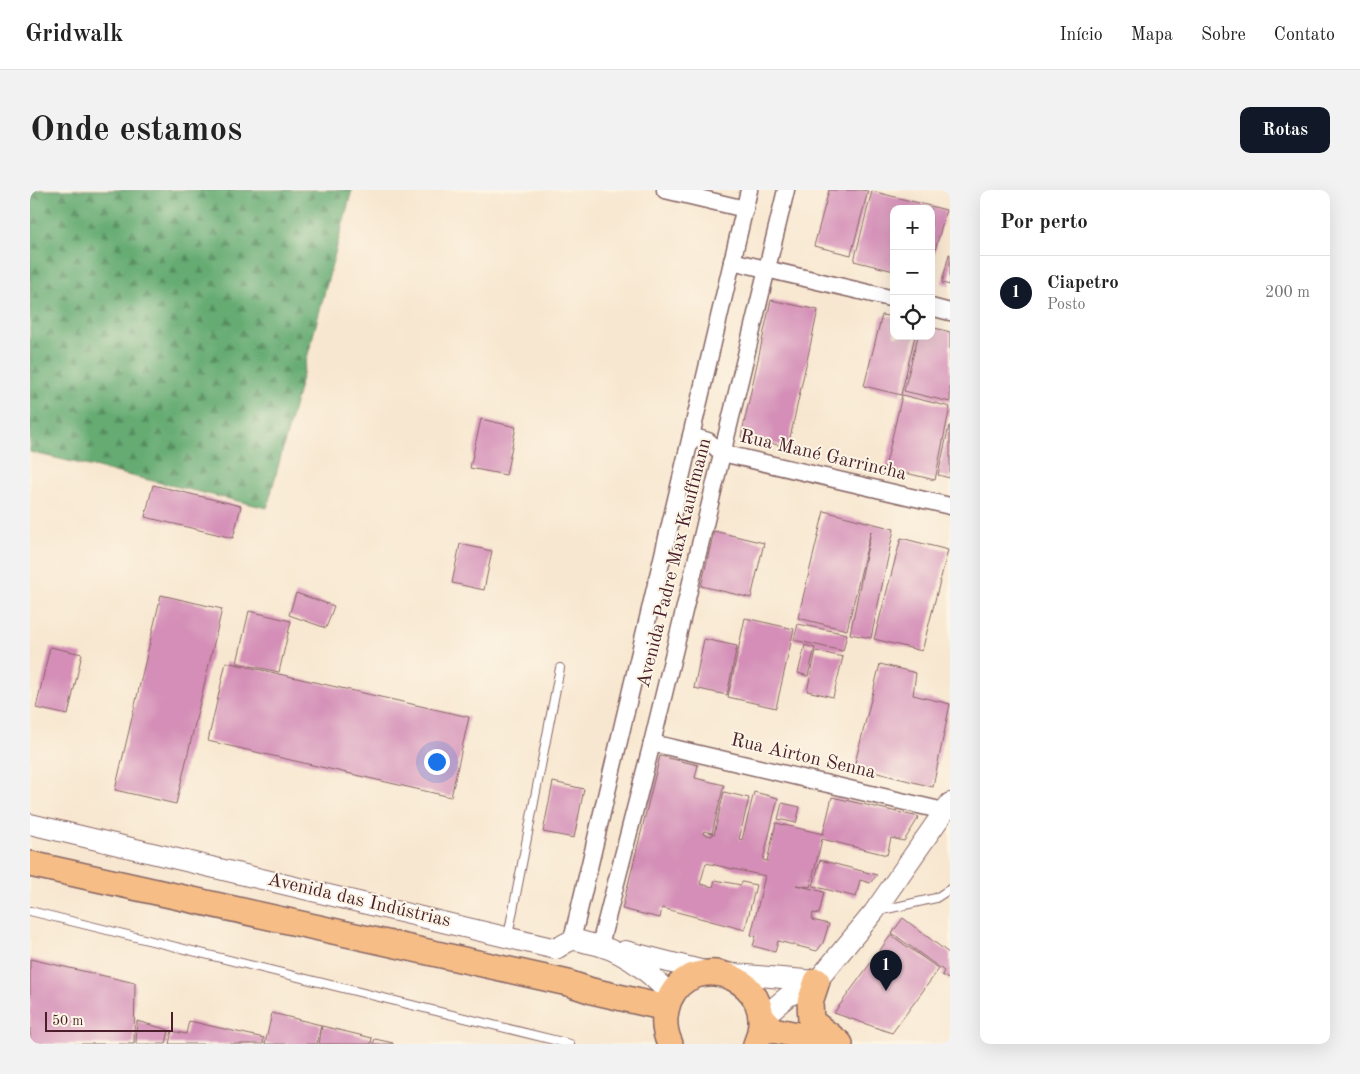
<!DOCTYPE html>
<html lang="pt">
<meta charset="utf-8">
<style>
:root{--surface:#fff;--page:#f2f2f2;--text:#222;--muted:#767676;--line:#e0e0e0;--accent:#111827}
body{margin:0;font-family:"Old Standard TT",serif;background:var(--page);color:var(--text)}
.controls{position:absolute;right:15px;top:15px;display:grid;overflow:hidden;border-radius:10px;box-shadow:0 5px 20px #0002}
.controls button{width:45px;height:45px;display:grid;place-items:center;padding:0;border:0;border-bottom:1px solid var(--line);background:var(--surface);color:var(--text);font:25px sans-serif}
.scale{position:absolute;left:15px;bottom:12px;width:128px;box-sizing:border-box;padding-left:5px;border:2px solid #4a1f2b;border-top:0;font-size:14px;line-height:18px;white-space:nowrap;color:#4a1f2b;-webkit-text-stroke:4px #fcf5e5;paint-order:stroke}
.you{position:absolute;left:406px;top:571px;width:18px;height:18px;margin:-12px;border:4px solid #fff;border-radius:50%;background:#1a73e8;box-shadow:0 0 0 8px #1a73e833}
.badge{display:grid;place-items:center;width:32px;height:32px;border-radius:50%;background:var(--accent);color:#fff;font-size:16px;font-weight:700}
.pin{position:absolute;translate:-50% -41px;filter:drop-shadow(0 1px 2px #0008)}
.pin::after{content:'';position:absolute;top:26px;width:18px;height:15px;background:inherit;clip-path:polygon(0 0,100% 0,50% 100%)}
.list{margin:0;padding:0;list-style:none}
h2{display:flex;justify-content:space-between;align-items:center;height:65px;margin:0;padding:0 20px;font-size:21px}
h2 small{font-size:16px;font-weight:400;color:var(--muted)}
.list li{display:grid;grid-template-columns:32px 1fr auto;gap:15px;align-items:center;box-sizing:border-box;height:75px;padding:0 20px;border-top:1px solid var(--line)}
.list b{display:block;font-size:19px;white-space:nowrap}
.list p{margin:0;font-size:16px;white-space:nowrap;color:var(--muted)}
.list em{font-size:16px;font-style:normal;color:var(--muted)}
.icon{flex:none;width:28px;height:28px;fill:none;stroke:currentColor;stroke-width:2;stroke-linecap:round;stroke-linejoin:round}
.map{position:relative;flex:none;width:920px;height:854px;overflow:hidden;border-radius:10px}
header{display:flex;align-items:center;gap:30px;box-sizing:border-box;height:70px;padding:0 25px;background:var(--surface);border-bottom:1px solid var(--line)}
header strong{font-size:24px}
nav{display:flex;gap:28px;margin-inline-start:auto;font-size:18px}
.intro{display:flex;align-items:center;justify-content:space-between;box-sizing:border-box;height:120px;padding:0 30px}
h1{margin:0;font-size:35px}
.button{padding:12px 22px;border-radius:10px;background:var(--accent);color:#fff;font-size:18px;font-weight:700}
main{display:flex;gap:30px;padding:0 30px}
aside{flex:1;background:var(--surface);border-radius:10px;box-shadow:0 5px 20px #0002}
.map>svg:first-child{display:block}
.forest{fill:url(#forest-firs);stroke:#58654e}
.building{fill:#d48eb7}
.lines{fill:none;stroke-linecap:round;stroke-linejoin:round}
.service-casing{stroke:#876565;stroke-width:10}
.minor-casing{stroke:#876565;stroke-width:19}
.tertiary-casing{stroke:#876565;stroke-width:22}
.primary-casing{stroke:#876565;stroke-width:28}
.service{stroke:#fff;stroke-width:8}
.minor{stroke:#fff;stroke-width:16}
.tertiary{stroke:#fff;stroke-width:20}
.primary{stroke:#f6be86;stroke-width:25}
.labels{text-anchor:middle;dominant-baseline:central;stroke-width:4;stroke-linejoin:round;paint-order:stroke}
.street-label{font-size:19px;fill:#4a1f2b;stroke:#fcf5e5}
</style>
<header>
<strong>Gridwalk</strong>
<nav><a>Início</a><a>Mapa</a><a>Sobre</a><a>Contato</a></nav>
</header>
<div class="intro"><h1>Onde estamos</h1><a class="button">Rotas</a></div>
<main>
<div class="map">
<svg width="920" height="854" viewBox="0 0 920 854">
<defs>
<pattern id="forest-firs" width="22" height="20" patternUnits="userSpaceOnUse" patternTransform="scale(1.25)"><rect width="22" height="20" fill="#65ab72"/><path d="M5 1l3.5 6h-7zM16 11l3.5 6h-7z" fill="#558b5e"/></pattern>
</defs>
<rect width="100%" height="100%" fill="#fcf5e5"/>
<filter id="ink" filterUnits="userSpaceOnUse"><feTurbulence type="fractalNoise" baseFrequency=".02" numOctaves="2"/><feDisplacementMap in="SourceGraphic" scale="10" xChannelSelector="R" yChannelSelector="G"/><feConvolveMatrix kernelMatrix="1 2 1 2 8 2 1 2 1" color-interpolation-filters="sRGB"/></filter>
<filter id="wash" filterUnits="userSpaceOnUse"><feTurbulence type="fractalNoise" baseFrequency=".0096" numOctaves="4" result="noise"/><feDisplacementMap in="SourceGraphic" scale="20" xChannelSelector="R" yChannelSelector="G"/><feGaussianBlur stdDeviation="1.12" result="paint"/><feColorMatrix in="noise" values="0 0 0 0 0 0 0 0 0 0 0 0 0 0 0 0 0 1.4 0 .05"/><feComposite in="paint" operator="in"/></filter>
<g filter="url(#wash)">
<rect width="100%" height="100%" fill="#f8e7d0"/>
<path class="forest" d="M0,0H322L237,318L0,262Z"/>
<g id="blocks">
<g class="building">
<path d="M799,0H832L838,1L821,65L784,56Z"/>
<path d="M842,1L916,20L902,72L901,19H864V81L824,71Z"/>
<path d="M919,64H920V95L912,93Z"/>
<path d="M741,110L788,120L758,257L711,247Z"/>
<path d="M852,125L864,127V146H885L871,205L834,196Z"/>
<path d="M901,137L920,142V212L874,201L888,146H901Z"/>
<path d="M872,205L920,217L905,290L855,278Z"/>
<path d="M451,229L486,237L476,285L440,278Z"/>
<path d="M919,236H920V288L908,285Z"/>
<path d="M123,295L211,316L203,348L115,327Z"/>
<path d="M794,321L864,339L841,448L820,444L841,341L817,440L768,428Z"/>
<path d="M684,341L734,353L721,408L671,396Z"/>
<path d="M871,348L918,360L892,461L844,449Z"/>
<path d="M430,354L462,361L454,400L422,393Z"/>
<path d="M266,403L304,416L296,438L259,425Z"/>
<path d="M131,405L192,419L146,614L85,600Z"/>
<path d="M219,421L261,431L249,482L207,473Z"/>
<path d="M715,428L764,439L746,518L698,507Z"/>
<path d="M768,434L817,444L813,461L764,450Z"/>
<path d="M674,449L707,456L697,505L664,498Z"/>
<path d="M775,455L785,458L778,486L768,483Z"/>
<path d="M20,457L52,464L38,525L6,518Z"/>
<path d="M786,461L813,467L803,507L777,501Z"/>
<path d="M196,472L439,527L421,607L178,551Z"/>
<path d="M850,474L886,483L883,505L920,514L903,597L824,577Z"/>
<path d="M630,566L668,575L665,588L694,595L682,643L674,641L673,644L682,646V643L684,644L694,602L719,608L709,649L712,650L724,602L748,608L733,670L737,671L746,633L793,644L802,607L889,627L874,651L861,648L857,665L792,649L780,697L766,695L794,702L789,724L783,723L782,730L799,734L793,753L787,761L748,751L745,762L723,756L726,746L721,745L735,686L676,673L670,694L683,697L685,690L711,695L712,692L726,695L715,740L632,718L630,728L592,719Z"/>
<path d="M523,592L554,599L544,648L513,642Z"/>
<path d="M752,613L770,617L766,633L748,629Z"/>
<path d="M790,670L847,685L840,693L830,690L826,707L783,696Z"/>
<path d="M873,728L920,764V790L912,785L914,781L862,743Z"/>
<path d="M861,745L909,779L862,843L804,823Z"/>
<path d="M0,769L105,793L104,854H0Z"/>
<path d="M242,823L291,835L287,854H235Z"/>
<path d="M107,831L139,840L136,854H106Z"/>
<path d="M159,831L234,848L233,854H139L142,841L156,844Z"/>
<path d="M292,836L342,848L341,854H289Z"/>
<path d="M345,849L363,853V854H343Z"/>
</g>
</g>
</g>
<g filter="url(#ink)">
<use href="#blocks" fill-opacity="0" stroke="#876565" stroke-width="1"/>
<g class="lines">
<g class="service-casing">
<g id="service">
<path d="M0,721L540,854"/>
<path d="M848,721L906,708L920,699"/>
<path d="M478,746L530,478"/>
</g>
</g>
<g class="minor-casing">
<g id="minor">
<path d="M635,0L715,19"/>
<path d="M702,71L864,109"/>
<path d="M901,117L920,122"/>
<path d="M661,246L678,251L692,263L920,316"/>
<path d="M622,553L914,621"/>
<path d="M542,750L719,0"/>
<path d="M570,755L622,553L756,0"/>
</g>
</g>
<g class="tertiary-casing">
<g id="tertiary">
<path d="M0,634L526,759C531,756 538,751 543,750C548,750 554,752 558,753C591,759 619,781 641,806"/>
<path d="M595,761L682,783"/>
<path d="M694,783L787,791"/>
<path d="M732,828L757,807L787,791L844,722L920,613"/>
</g>
</g>
<g class="primary-casing">
<g id="primary">
<path d="M0,674L538,793L562,801L636,818"/>
<path d="M787,791L780,812L781,831L808,852"/>
<path d="M732,828L743,840L810,854"/>
<path d="M640,854C633,839 633,825 639,810C663,756 753,789 726,854"/>
</g>
</g>
<use href="#service" class="service"/>
<use href="#minor" class="minor"/>
<use href="#tertiary" class="tertiary"/>
<use href="#primary" class="primary"/>
</g>
</g>
<g class="labels">
<g class="street-label">
<text transform="translate(793 266) rotate(13)">Rua Mané Garrincha</text>
<text transform="translate(645 373) rotate(-76)">Avenida Padre Max Kauffmann</text>
<text transform="translate(773 567) rotate(13)">Rua Airton Senna</text>
<text transform="translate(329 711) rotate(13)">Avenida das Indústrias</text>
</g>
</g>
</svg>
<div class="controls">
<button>+</button>
<button>−</button>
<button><svg class="icon" aria-label="locate" viewBox="0 0 24 24"><circle cx="12" cy="12" r="6"/><path d="M12 2v4M12 18v4M2 12h4M18 12h4"/></svg></button>
</div>
<div class="scale">50 m</div>
<div class="you"></div>
<div class="pin badge" style="left:856px;top:801px">1</div>
</div>
<aside>
<h2>Por perto<small></small></h2>
<ul class="list">
<li><span class="badge">1</span><div><b>Ciapetro</b><p>Posto</p></div><em>200 m</em></li>
</ul>
</aside>
</main>
